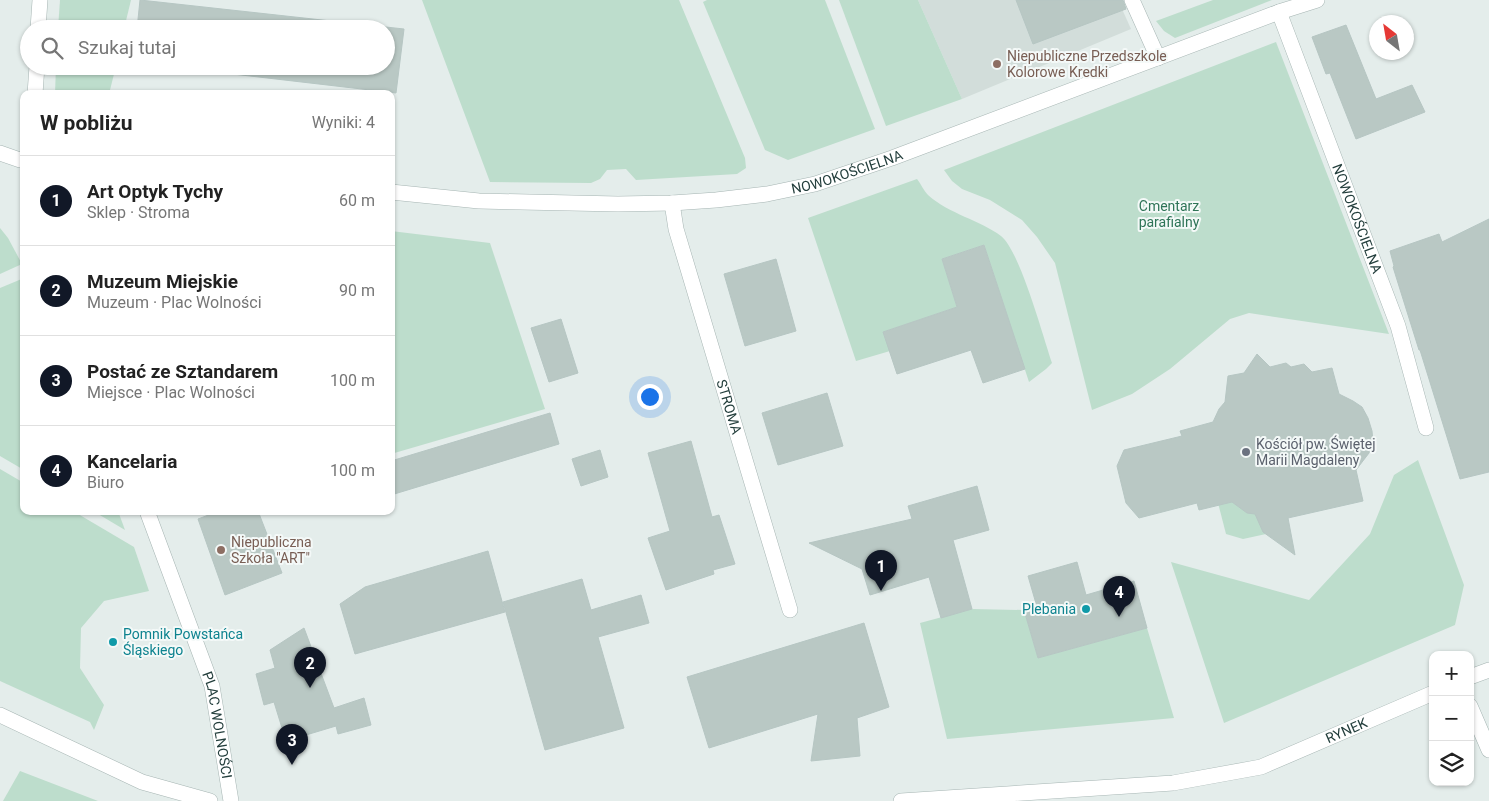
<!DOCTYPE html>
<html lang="pl">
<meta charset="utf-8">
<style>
:root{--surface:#fff;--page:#f2f2f2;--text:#222;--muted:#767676;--line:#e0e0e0;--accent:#111827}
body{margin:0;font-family:Roboto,sans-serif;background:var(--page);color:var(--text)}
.controls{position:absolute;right:15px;bottom:15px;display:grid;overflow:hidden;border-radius:10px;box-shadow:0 1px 4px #0004}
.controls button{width:45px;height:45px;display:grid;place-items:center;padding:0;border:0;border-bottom:1px solid var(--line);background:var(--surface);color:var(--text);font:25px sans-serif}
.compass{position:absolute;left:1369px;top:15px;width:45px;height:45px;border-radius:50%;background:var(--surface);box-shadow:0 1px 4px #0004;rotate:329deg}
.you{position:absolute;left:649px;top:396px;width:18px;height:18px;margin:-12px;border:4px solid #fff;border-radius:50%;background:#1a73e8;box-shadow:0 0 0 8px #1a73e833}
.badge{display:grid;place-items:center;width:32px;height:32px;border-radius:50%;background:var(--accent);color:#fff;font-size:16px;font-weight:700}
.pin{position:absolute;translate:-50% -41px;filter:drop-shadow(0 1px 2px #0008)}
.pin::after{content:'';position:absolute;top:26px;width:18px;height:15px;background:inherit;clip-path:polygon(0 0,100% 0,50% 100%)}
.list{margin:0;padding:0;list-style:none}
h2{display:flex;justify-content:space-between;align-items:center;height:65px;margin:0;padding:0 20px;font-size:21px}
h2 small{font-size:16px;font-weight:400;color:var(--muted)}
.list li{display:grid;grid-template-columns:32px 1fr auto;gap:15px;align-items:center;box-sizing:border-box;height:90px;padding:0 20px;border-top:1px solid var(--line)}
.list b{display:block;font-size:19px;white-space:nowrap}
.list p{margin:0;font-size:16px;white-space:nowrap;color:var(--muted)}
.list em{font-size:16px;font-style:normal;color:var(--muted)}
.icon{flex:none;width:28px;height:28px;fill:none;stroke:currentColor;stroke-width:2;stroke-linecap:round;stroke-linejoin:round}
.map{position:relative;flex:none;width:1489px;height:801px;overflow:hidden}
.search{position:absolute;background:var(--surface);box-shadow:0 1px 4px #0004;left:20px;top:20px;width:375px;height:55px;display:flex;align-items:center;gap:12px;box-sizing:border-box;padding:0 18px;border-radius:28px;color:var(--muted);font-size:19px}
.panel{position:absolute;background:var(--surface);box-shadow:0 1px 4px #0004;left:20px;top:90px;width:375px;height:425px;border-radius:10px}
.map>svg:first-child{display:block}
.built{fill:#d2ddda}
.green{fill:#bdddcc}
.building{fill:#b9c8c4;stroke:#b6c6c3}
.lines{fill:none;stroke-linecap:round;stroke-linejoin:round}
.minor-casing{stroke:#a6b5b3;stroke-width:16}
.minor{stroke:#fff;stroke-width:15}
.education-dot{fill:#8d6e63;stroke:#f4f9f8;stroke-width:2}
.worship-dot{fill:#6b7280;stroke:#f4f9f8;stroke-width:2}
.culture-dot{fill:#0f9aa8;stroke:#f4f9f8;stroke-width:2}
.labels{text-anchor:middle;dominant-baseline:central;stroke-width:4;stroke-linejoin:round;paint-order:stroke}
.education-label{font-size:14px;fill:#785e54;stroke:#f4f9f8;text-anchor:start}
.street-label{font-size:14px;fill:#233e3c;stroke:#f4f9f8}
.park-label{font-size:14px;fill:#2e7457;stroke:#f4f9f8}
.worship-label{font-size:14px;fill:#5b616d;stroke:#f4f9f8;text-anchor:start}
.culture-label{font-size:14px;fill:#0d838f;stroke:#f4f9f8;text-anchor:end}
</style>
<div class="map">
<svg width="1489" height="801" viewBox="0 0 1489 801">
<rect width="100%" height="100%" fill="#e4edeb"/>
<path class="built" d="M918,0H1118L1131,29L962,99Z"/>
<g class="green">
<path d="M60,0H131L124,29H58Z"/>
<path d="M422,0H679L745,158L746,168L737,174L636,180L626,169L607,170L600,179L591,183L490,182Z"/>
<path d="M707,0H825L875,129L788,160L765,150L703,2Z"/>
<path d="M839,0H918L962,99L886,126Z"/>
<path d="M1213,0H1272L1175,38L1164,31L1156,21Z"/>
<path d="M1276,42L1389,334L1249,313L1230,319L1170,369L1132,394L1092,410L1055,263L1037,237L1022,220L990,200L962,189L952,181L944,170Z"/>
<path d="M56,66H116L109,94H55Z"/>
<path d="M917,179C921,184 924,191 928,195C949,214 980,220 1001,236C1020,251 1043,337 1052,363L1046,369L1029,382L984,245L942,259L957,307L883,332L890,351L856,361L808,218Z"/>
<path d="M0,228L8,238L22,264L0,274Z"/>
<path d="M391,231L490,243L545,409L391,454Z"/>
<path d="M24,278V470L0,456V288Z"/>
<path d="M1418,460L1464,585L1455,625L1224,723L1171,562L1309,600L1370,534L1394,475Z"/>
<path d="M0,469L24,483V511H73L134,547L149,591L104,601L81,628L80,668L104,705L94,730L90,722L0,681Z"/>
<path d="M1253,490L1266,534L1243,539L1226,534L1217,499Z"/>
<path d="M93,511H118L125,530Z"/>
<path d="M972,609L1024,610L1038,658L1147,628L1174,718L947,739L920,623Z"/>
<path d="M20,771L98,801H3Z"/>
</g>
<g class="building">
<path d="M140,0L404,29L396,93L164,66H386V29H137Z"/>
<path d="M1016,0H1123L1126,9L1033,44Z"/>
<path d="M1346,25L1376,99L1412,85L1425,112L1356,139L1330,73L1326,74L1312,37Z"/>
<path d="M1489,219V472L1460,479L1420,350H1419L1393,267L1394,266L1390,251L1439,234L1442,242Z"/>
<path d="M984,245L1025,369L983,383L971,350L897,374L883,332L957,307L942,259Z"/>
<path d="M776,259L796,331L745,346L724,274Z"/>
<path d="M561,319L578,373L549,382L531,328Z"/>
<path d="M1257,354L1270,367L1286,363L1291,367L1304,364L1312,372L1332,368L1339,394L1353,401L1362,407L1368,418L1372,431L1373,442L1369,453L1356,470L1363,501L1288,518L1295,555L1263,532L1255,514L1247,513L1232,502L1199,510L1197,503L1139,518L1126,503L1117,466L1124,450L1182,436L1180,431L1213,422L1219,409L1225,402L1228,376L1244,373Z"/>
<path d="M827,393L843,446L778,465L762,413Z"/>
<path d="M550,413L559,444L391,495V461Z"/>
<path d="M691,441L712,517L719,515L735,564L713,570L714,574L666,590L648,538L670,531L648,453Z"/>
<path d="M600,450L608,477L581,486L572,459Z"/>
<path d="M977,486L989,530L953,540L972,609L941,618L929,577L870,595L862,569L809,543L912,519L908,506Z"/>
<path d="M219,511H258L282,573L225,595L198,519Z"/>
<path d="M488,551L505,612L355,654L340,604L365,587Z"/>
<path d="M1077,562L1086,595L1134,581L1147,628L1038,658L1024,610L1037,607L1028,576Z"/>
<path d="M582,579L591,610L641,595L649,623L598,637L624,728L545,750L503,602Z"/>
<path d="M864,623L889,707L857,718L860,756L811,761L818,714L709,748L687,677Z"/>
<path d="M304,628L334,708L364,698L371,725L338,734L336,726L286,741L274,702L264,705L256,674L275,668L270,650Z"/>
</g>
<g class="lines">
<g class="minor-casing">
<g id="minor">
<path d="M1132,0L1158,58"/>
<path id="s1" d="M1279,12L1398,326L1426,428"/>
<path d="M38,29L40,0"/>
<path d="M35,94L37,66"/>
<path d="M0,153L20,160H24"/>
<path id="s2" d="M391,192L479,201L618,204L672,203L716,200L767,194L815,184L892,158L1279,12L1317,0"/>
<path id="s3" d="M672,203L676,229L790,610"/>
<path id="s4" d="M147,511L212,686L231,801"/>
<path d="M1470,677L1489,670"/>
<path d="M1470,706L1489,750"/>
<path d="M0,715L142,782L210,801"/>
<path id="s5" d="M901,801L1173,783L1261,767L1433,693"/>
</g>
</g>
<use href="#minor" class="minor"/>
</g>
<g class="education-dot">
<circle cx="997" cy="64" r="5"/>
<circle cx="221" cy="550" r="5"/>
</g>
<circle class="worship-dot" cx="1246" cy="452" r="5"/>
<g class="culture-dot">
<circle cx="1086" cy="609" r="5"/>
<circle cx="113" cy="642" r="5"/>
</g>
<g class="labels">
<g class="education-label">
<text x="1007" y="56">Niepubliczne Przedszkole<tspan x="1007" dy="16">Kolorowe Kredki</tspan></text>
<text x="231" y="542">Niepubliczna<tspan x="231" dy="16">Szkoła "ART"</tspan></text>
</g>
<g class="street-label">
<text stroke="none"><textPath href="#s2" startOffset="460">NOWOKOŚCIELNA</textPath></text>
<text stroke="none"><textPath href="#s1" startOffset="221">NOWOKOŚCIELNA</textPath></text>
<text stroke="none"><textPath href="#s3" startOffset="212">STROMA</textPath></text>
<text stroke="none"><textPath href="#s4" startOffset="226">PLAC WOLNOŚCI</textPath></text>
<text stroke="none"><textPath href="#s5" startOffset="455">RYNEK</textPath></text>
</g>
<g class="park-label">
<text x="1169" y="206">Cmentarz<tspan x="1169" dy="16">parafialny</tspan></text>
</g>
<g class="worship-label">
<text x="1256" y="444">Kościół pw. Świętej<tspan x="1256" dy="16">Marii Magdaleny</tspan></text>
</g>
<g class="culture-label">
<text x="1076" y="609">Plebania</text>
<text x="123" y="634" text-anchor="start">Pomnik Powstańca<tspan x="123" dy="16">Śląskiego</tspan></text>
</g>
</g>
</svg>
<div class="controls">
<button>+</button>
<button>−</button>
<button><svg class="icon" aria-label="layers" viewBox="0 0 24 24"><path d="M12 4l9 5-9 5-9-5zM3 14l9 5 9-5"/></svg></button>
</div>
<svg class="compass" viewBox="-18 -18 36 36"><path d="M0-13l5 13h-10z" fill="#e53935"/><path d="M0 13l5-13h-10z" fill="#767676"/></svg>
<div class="you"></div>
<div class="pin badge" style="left:881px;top:591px">1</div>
<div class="pin badge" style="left:310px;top:688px">2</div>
<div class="pin badge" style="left:292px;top:765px">3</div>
<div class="pin badge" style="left:1119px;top:617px">4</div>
<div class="search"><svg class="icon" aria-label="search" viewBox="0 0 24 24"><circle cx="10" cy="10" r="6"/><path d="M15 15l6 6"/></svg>Szukaj tutaj</div>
<section class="panel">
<h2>W pobliżu<small>Wyniki: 4</small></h2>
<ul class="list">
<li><span class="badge">1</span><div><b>Art Optyk Tychy</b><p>Sklep · Stroma</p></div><em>60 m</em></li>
<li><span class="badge">2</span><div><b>Muzeum Miejskie</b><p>Muzeum · Plac Wolności</p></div><em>90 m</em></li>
<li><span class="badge">3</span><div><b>Postać ze Sztandarem</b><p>Miejsce · Plac Wolności</p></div><em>100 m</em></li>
<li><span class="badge">4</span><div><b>Kancelaria</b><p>Biuro</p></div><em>100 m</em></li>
</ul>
</section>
</div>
